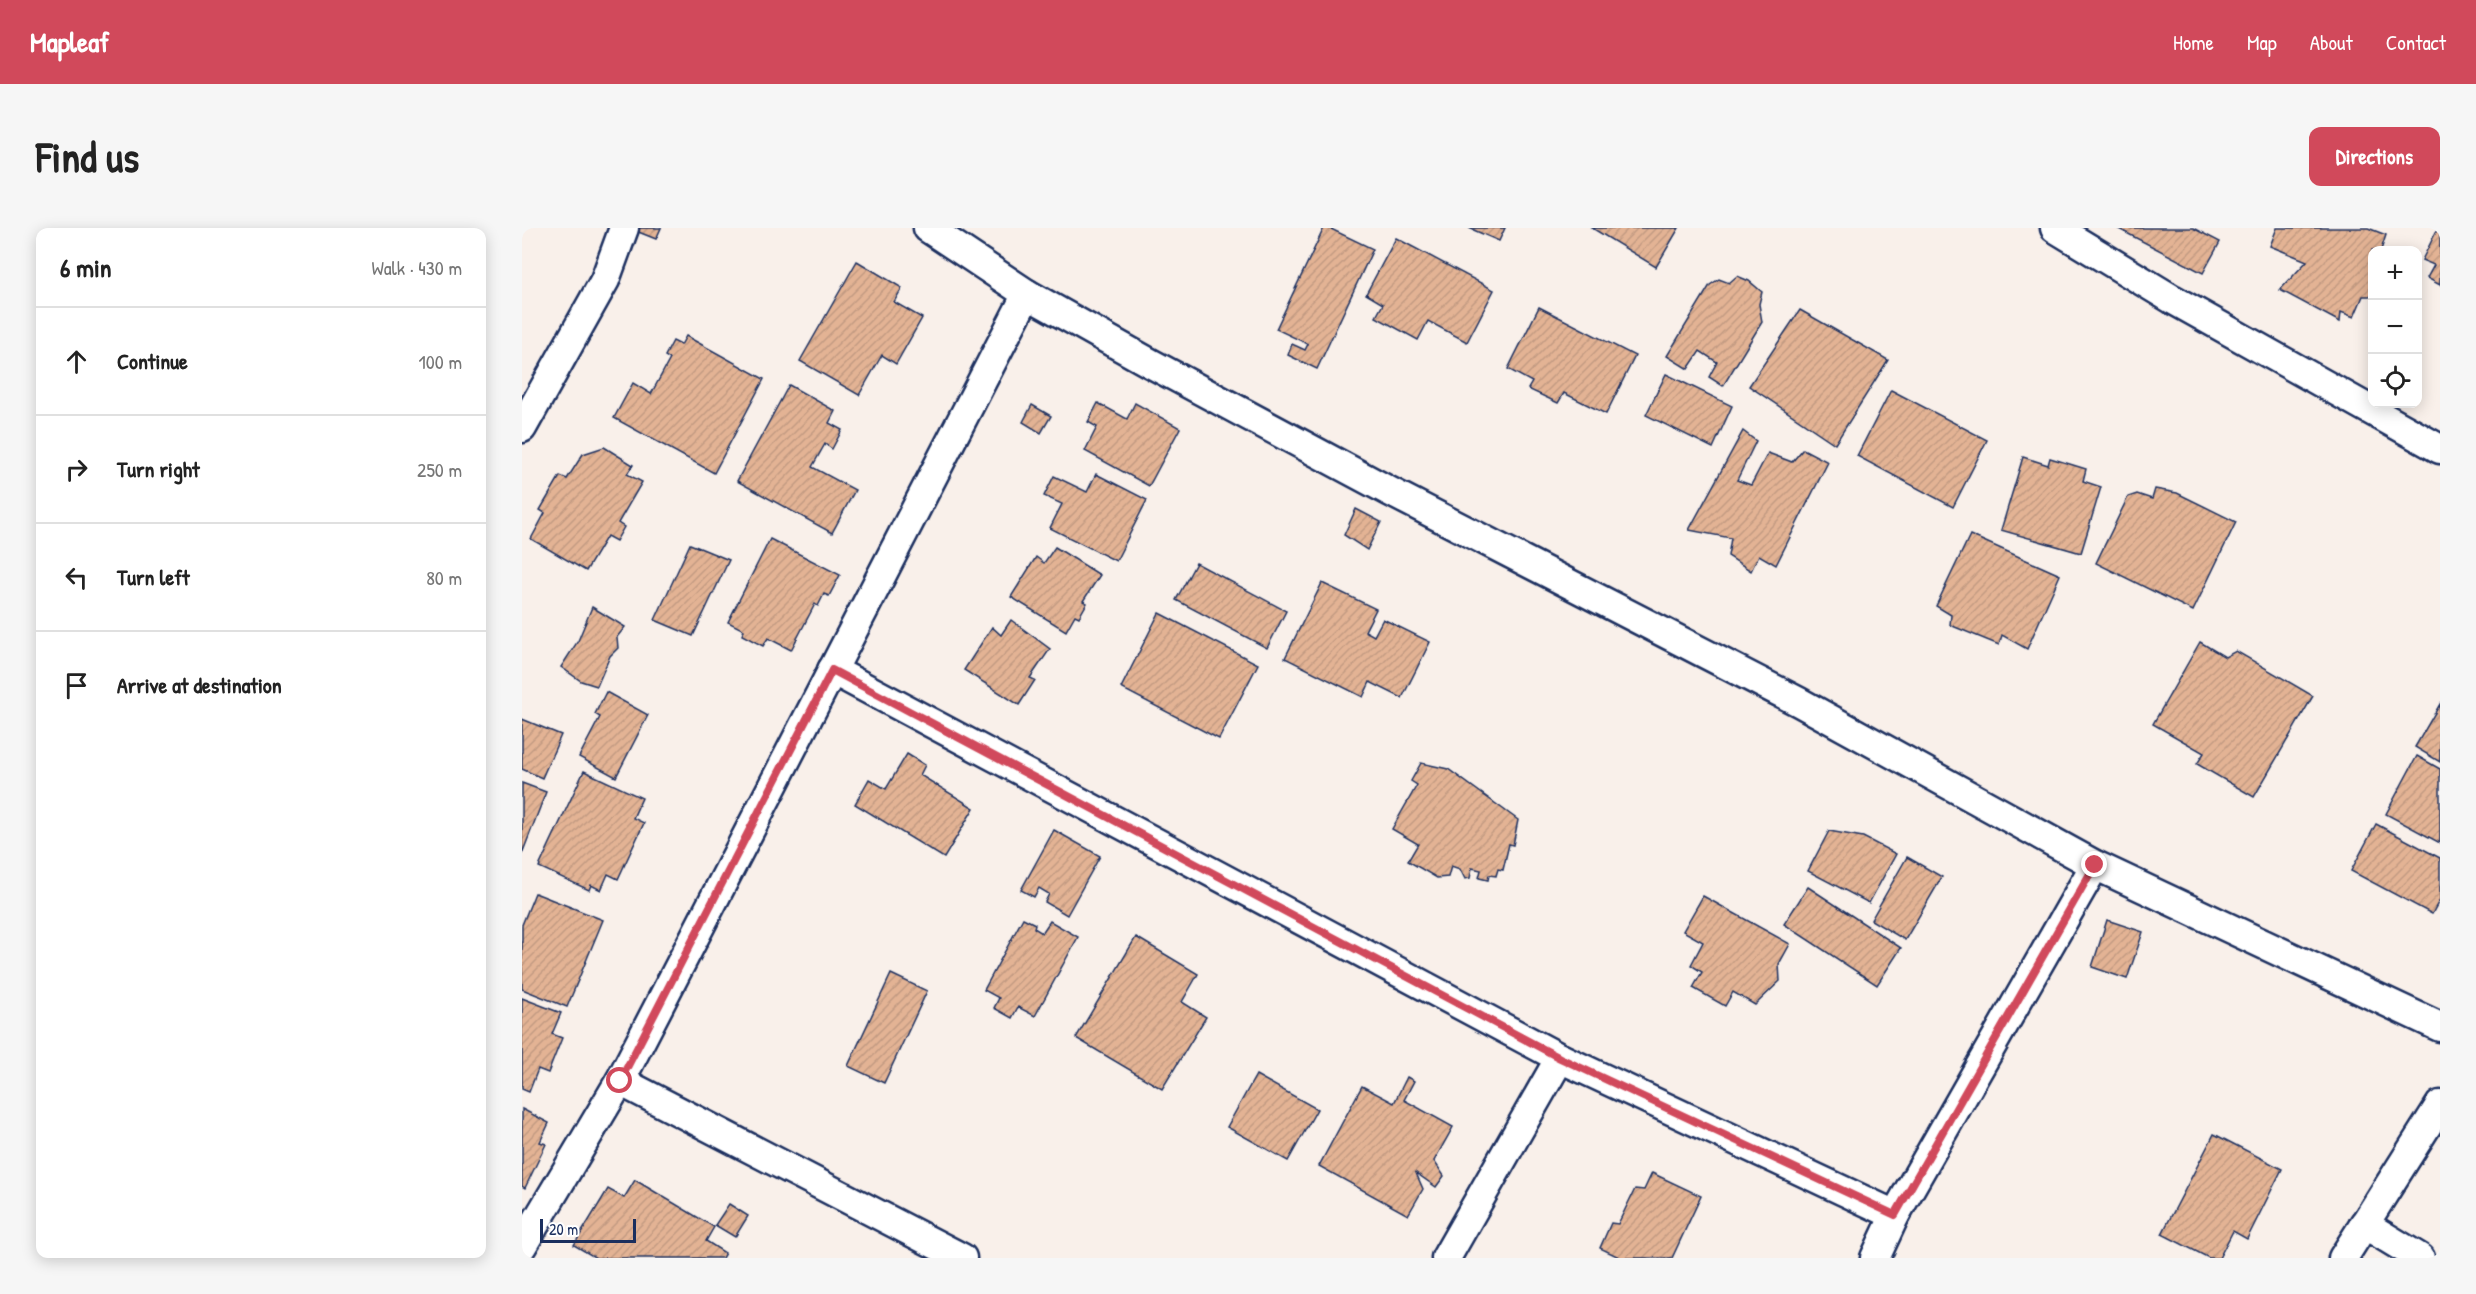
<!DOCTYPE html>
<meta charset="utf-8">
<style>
:root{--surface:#fff;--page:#f6f6f6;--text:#222;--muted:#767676;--line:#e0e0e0;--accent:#d1495b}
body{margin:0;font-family:"Patrick Hand",sans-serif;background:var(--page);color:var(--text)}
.controls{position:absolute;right:18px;top:18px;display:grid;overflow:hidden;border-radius:12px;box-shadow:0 3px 15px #0003}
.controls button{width:54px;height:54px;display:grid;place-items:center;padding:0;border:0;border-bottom:2px solid var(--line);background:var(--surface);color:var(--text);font:30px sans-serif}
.scale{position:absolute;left:18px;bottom:15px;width:96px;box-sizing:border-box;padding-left:6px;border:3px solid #1b2f5e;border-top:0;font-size:16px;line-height:21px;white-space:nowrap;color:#1b2f5e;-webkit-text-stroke:4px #fff;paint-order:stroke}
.stop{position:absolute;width:18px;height:18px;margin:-14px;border:4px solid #d1495b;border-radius:50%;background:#fff}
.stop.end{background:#d1495b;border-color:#fff;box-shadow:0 2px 6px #0008}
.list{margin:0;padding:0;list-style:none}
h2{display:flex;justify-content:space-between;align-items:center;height:78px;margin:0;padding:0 24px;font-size:26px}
h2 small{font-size:20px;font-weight:400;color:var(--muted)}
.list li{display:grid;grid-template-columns:39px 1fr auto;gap:18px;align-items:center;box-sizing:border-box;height:108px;padding:0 24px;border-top:2px solid var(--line)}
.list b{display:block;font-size:22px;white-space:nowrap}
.list em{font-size:20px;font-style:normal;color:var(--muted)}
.icon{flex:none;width:33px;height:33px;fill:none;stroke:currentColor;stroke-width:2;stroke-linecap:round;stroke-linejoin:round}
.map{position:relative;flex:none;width:1918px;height:1030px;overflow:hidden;border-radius:12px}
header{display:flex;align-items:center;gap:36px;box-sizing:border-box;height:84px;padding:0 30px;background:var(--accent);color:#fff}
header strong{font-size:28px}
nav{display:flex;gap:33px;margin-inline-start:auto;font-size:21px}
.intro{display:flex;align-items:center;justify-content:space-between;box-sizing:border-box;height:144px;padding:0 36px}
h1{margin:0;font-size:42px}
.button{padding:15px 27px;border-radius:12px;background:var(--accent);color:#fff;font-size:21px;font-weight:700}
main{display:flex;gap:36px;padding:0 36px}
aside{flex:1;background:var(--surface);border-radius:12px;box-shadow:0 3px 15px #0003}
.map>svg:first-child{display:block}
.building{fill:url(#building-hatch);stroke:#1b2f5e;stroke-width:1.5}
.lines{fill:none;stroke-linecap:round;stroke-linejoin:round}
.street-casing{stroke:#1b2f5e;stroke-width:33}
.street{stroke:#fff;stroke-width:28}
.route{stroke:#d1495b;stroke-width:8}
</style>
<header>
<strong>Mapleaf</strong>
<nav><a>Home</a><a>Map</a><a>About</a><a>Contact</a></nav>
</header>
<div class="intro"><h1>Find us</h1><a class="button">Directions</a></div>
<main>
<aside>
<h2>6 min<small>Walk · 430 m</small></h2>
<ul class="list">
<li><svg class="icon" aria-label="ahead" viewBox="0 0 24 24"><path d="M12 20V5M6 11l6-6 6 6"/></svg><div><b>Continue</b></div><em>100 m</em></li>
<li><svg class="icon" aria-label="right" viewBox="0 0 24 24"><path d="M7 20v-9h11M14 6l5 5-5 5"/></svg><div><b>Turn right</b></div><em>250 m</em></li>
<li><svg class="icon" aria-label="left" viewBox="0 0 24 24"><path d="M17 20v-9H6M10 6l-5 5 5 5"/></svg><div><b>Turn left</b></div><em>80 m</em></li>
<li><svg class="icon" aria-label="arrive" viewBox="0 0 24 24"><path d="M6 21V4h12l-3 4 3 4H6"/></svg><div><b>Arrive at destination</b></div></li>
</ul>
</aside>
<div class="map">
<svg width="1918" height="1030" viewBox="0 0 1918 1030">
<defs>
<pattern id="building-hatch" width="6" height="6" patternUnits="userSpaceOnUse" patternTransform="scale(1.5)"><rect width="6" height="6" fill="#e3b394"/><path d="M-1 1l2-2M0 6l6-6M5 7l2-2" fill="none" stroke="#c29a82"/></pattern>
</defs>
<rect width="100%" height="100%" fill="#f9f0ea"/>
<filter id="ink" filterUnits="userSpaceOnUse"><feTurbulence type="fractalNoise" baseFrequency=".0167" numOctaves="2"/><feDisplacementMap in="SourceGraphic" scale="12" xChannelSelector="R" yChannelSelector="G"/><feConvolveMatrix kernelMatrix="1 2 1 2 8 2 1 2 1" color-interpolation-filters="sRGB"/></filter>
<g filter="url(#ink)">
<g class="building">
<path d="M115,0H139L134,11L114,3Z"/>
<path d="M802,0H807L851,21L795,141L766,127L770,116L783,122L786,116L754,101Z"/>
<path d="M947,0H983L977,13Z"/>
<path d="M1070,0H1157L1134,39Z"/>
<path d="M1595,0H1671L1698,14L1681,45Z"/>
<path d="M1755,0H1846L1864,7L1859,22H1861H1850V68H1841L1832,89L1819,84L1818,94L1758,62L1785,33L1748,18Z"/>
<path d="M1916,0H1918V57L1905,50L1912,37L1900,32Z"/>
<path d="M874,10L972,62L945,114L906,93L896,112L854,89L861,76L844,66Z"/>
<path d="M335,33L380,60L372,74L400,90L374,136L360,127L337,167L278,133Z"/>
<path d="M1215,48L1227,53L1240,64L1237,76L1240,94L1201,158L1187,149L1195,134L1178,123L1166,141L1145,128L1188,57L1197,51L1207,55Z"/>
<path d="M1017,79L1113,128L1084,186L1042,165L1036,175L1006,161L1010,154L986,141Z"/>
<path d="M1278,82L1366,132L1313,216L1227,158Z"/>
<path d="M164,108L242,151L192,245L92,190L111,155L129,166L148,131L143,128L151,113L159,117Z"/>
<path d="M1144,146L1210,178L1191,220L1124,187Z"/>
<path d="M267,157L313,183L307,195L320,202L310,221L303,216L290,239L333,262L310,305L215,253Z"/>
<path d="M1369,162L1465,212L1431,279L1335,228Z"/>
<path d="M576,175L605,191L613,175L658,200L627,258L563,223L575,199L566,194Z"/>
<path d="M510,177L529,188L519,205L501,194Z"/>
<path d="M1221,203L1234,213L1215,252L1229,257L1246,225L1270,234L1281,221L1306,234L1254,337L1237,327L1229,343L1206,328L1209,310L1167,302Z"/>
<path d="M82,219L111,237L105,246L120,254L96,295L102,299L94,313L85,308L64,343L9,311L23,285L18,282L38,248L45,251L61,226Z"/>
<path d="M1501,229L1526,237L1528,230L1564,241L1561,253L1579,259L1559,325L1479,302Z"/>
<path d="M574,246L625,272L594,333L528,300L540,276L522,268L532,248L565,264Z"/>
<path d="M1633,261L1655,265L1714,294L1671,383L1574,335L1606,269L1615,266L1630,271Z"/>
<path d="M834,281L859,294L845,322L822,307Z"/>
<path d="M1448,307L1538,347L1505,421L1480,407L1477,417L1428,397L1429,387L1414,378Z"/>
<path d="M248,311L318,347L307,368L302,366L296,378L293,376L269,422L246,410L241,418L220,407L222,402L206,394Z"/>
<path d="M168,316L207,332L171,408L133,392Z"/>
<path d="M533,319L578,347L561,373L565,375L557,389L553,387L544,403L489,369L514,329L522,335Z"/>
<path d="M674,335L764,383L745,420L654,372Z"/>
<path d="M800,355L854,381L843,403L852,408L861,391L908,414L880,470L848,454L841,469L763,430Z"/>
<path d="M70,379L103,399L95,409L96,420L88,428L75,458L59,453L39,439L56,413Z"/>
<path d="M637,385L736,436L697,511L599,460Z"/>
<path d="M489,392L528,421L508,450L513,452L497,477L442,442L470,399L479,407Z"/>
<path d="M1678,414L1703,429L1714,423L1791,468L1732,569L1675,536L1682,525L1631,496Z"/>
<path d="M84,464L126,487L94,549L57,529L78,489L73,486Z"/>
<path d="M1918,476V534L1893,519Z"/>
<path d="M0,491L39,507L20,550L0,541Z"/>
<path d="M385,526L403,537L398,547L452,580L422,630L333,576L347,551L364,561Z"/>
<path d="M1895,528L1918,541V615L1864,586Z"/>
<path d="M899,535L926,541L996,592L991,617L987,616L981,642L976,641L974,648L967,647L966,652L957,650L959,642L950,640L948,650L943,651L938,641L929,638L926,649L915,650L886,633L896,616L870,601L895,557L889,553Z"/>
<path d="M62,543L120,570L111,590L122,595L96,651L86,646L79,662L69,657L67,662L17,639Z"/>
<path d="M0,555L24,564L0,626Z"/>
<path d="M1854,596L1918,630V671L1910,686L1829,643Z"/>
<path d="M532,602L578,628L545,687L523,674L527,666L517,660L512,669L499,662Z"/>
<path d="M1307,603L1341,609L1374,626L1347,675L1286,643Z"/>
<path d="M1385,629L1420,649L1383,712L1349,692Z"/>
<path d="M1286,659L1379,720L1355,757L1262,696Z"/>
<path d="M13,665L81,692L45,779L0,761V697Z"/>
<path d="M1181,668L1268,716L1257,736L1258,753L1233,777L1211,764L1203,778L1171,760L1180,744L1169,737L1181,714L1161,703Z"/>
<path d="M501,690L513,696L512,700L520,705L528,693L556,709L513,788L496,779L490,790L472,780L477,770L462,762Z"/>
<path d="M1585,692L1621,704L1605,751L1570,739Z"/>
<path d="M614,709L676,746L660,774L684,789L640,861L554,810Z"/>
<path d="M369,746L405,763L362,855L326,838Z"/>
<path d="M0,770L39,785L30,806L40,810L26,845L16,841L7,864L0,861Z"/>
<path d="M734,847L795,881L766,933L705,899Z"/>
<path d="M885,849L892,853L882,872L931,899L912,933L922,948L914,959L894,945L901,961L886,987L797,938L840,858L872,875Z"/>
<path d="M0,881L27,895L18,914L24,916L3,960L0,958Z"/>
<path d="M1692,906L1760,941L1725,1011L1711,1003L1697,1030H1687L1640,1006Z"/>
<path d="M1130,945L1179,968L1150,1030H1099L1078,1020L1089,995L1096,996L1113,961L1122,962Z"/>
<path d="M113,952L192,999L184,1013L203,1025L200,1030H74L52,1017L86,961L102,970Z"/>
<path d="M207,976L226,988L213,1009L193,997Z"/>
</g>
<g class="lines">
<g class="street-casing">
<g id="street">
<path d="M406,0L505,66L628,135L867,263L1277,474L1573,637L1918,799"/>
<path d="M1533,0L1650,71L1918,221"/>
<path d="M0,200L83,52L102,0"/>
<path d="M310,442L1038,830L1373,987"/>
<path d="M98,853L440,1030"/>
<path d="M1842,996L1898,1030"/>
<path d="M0,1018L98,853L505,66"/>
<path d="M924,1030L1038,830"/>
<path d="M1353,1030L1373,987L1573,637"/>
<path d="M1821,1030L1918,877"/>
</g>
</g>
<use href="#street" class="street"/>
</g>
</g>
<g class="lines" filter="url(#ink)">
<path class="route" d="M98,853L310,442L1038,830L1373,987L1573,637"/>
</g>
</svg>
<div class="controls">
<button>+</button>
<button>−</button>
<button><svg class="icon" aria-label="locate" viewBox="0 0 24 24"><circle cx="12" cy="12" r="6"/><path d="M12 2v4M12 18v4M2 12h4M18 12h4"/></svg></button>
</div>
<div class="scale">20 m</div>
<div class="stop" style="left:98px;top:853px"></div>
<div class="stop end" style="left:1573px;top:637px"></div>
</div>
</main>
